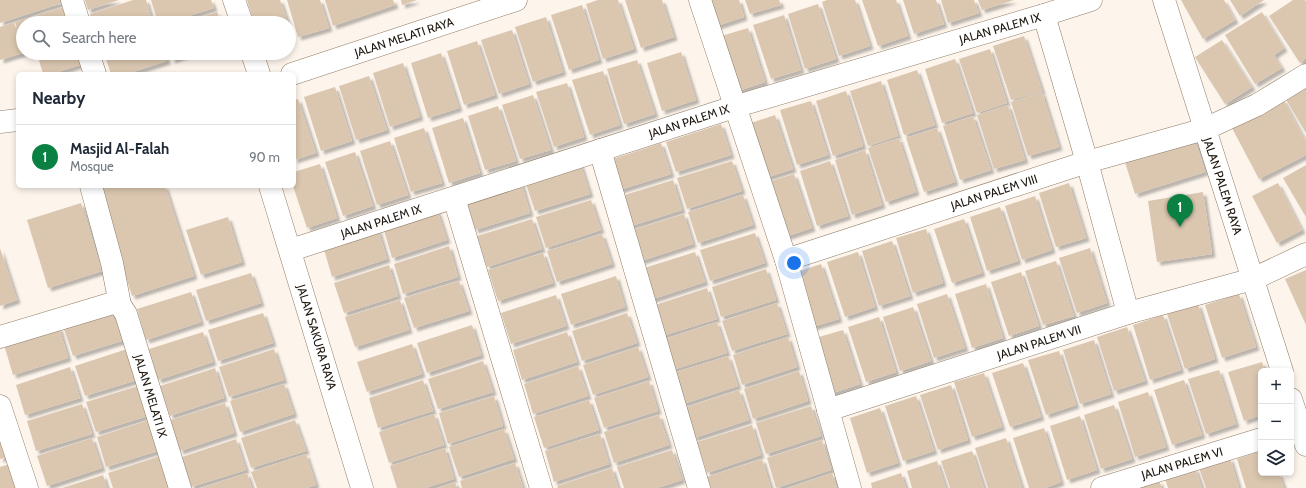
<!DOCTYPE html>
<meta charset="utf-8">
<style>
:root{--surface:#fff;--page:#f2f2f3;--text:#1f2937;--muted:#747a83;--line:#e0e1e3;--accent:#0b8043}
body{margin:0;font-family:Cabin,sans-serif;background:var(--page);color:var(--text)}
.controls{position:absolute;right:12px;bottom:12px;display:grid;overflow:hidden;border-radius:6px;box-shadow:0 2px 6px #0003}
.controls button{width:36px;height:36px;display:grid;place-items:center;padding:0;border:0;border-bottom:1px solid var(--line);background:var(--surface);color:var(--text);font:20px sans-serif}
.you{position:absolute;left:794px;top:263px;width:14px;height:14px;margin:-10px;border:3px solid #fff;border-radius:50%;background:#1a73e8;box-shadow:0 0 0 6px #1a73e833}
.badge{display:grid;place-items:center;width:26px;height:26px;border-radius:50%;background:var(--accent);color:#fff;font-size:13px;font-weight:700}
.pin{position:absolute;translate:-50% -33px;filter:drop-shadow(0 1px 2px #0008)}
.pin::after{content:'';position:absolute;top:21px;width:14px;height:12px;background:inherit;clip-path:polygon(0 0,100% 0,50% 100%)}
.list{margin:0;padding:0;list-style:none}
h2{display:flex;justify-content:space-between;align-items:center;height:52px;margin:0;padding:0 16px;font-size:17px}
h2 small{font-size:13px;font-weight:400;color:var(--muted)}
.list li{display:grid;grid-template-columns:26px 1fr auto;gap:12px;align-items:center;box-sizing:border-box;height:64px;padding:0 16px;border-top:1px solid var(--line)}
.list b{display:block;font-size:15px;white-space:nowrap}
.list p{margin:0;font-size:13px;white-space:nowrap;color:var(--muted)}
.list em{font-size:13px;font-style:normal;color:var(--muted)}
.icon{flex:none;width:22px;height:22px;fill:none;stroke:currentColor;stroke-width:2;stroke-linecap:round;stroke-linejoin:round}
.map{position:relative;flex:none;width:1306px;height:488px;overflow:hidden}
.search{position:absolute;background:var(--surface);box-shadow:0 2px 6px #0003;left:16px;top:16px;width:280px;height:44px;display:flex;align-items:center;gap:10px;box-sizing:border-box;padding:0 14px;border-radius:22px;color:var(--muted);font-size:15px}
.panel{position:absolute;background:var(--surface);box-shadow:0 2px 6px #0003;left:16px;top:72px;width:280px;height:116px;border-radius:6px}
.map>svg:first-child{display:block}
.building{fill:#dbc7b0;filter:url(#shadow)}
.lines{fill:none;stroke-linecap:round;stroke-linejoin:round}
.street-casing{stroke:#8e7c66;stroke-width:23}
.street{stroke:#fff;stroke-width:22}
.labels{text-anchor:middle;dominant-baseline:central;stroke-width:3.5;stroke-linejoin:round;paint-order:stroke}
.street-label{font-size:12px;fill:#1e170f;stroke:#fff}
</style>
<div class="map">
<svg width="1306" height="488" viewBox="0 0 1306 488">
<defs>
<filter id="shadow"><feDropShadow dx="3.5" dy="3.5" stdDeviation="1" flood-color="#0004"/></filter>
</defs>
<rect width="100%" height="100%" fill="#fdf5ec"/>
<g class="building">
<path d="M0,0H71L0,23Z"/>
<path d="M85,0H119L88,10Z"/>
<path d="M133,0H146L153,23H92L90,14Z"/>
<path d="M151,0H211L214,8L166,23H158Z"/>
<path d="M247,0H280L288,23H254Z"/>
<path d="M287,0H320L329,28L298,37Z"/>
<path d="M325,0H393L395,5L333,26Z"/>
<path d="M401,0H417L402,5Z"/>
<path d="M598,0H618L634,49L603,59L586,4Z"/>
<path d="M625,0H662L674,37L641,48Z"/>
<path d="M705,0H739L744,17L714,27Z"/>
<path d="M745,0H779L781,5L750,14Z"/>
<path d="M827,0H855L870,46L839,56L822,2Z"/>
<path d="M862,0H896L908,36L878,46Z"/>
<path d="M903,0H936L944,24L914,34Z"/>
<path d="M941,0H974L979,13L948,23Z"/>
<path d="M978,0H1014L982,10Z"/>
<path d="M1181,0H1224L1235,20L1203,39Z"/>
<path d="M1230,0H1264L1240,16Z"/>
<path d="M1293,0H1305L1306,2V58L1300,63L1269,16Z"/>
<path d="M818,4L836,59L805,69L788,14Z"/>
<path d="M70,5L76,23H23V46L15,22Z"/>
<path d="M582,5L599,60L569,70L551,15Z"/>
<path d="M217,12L221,23H182Z"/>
<path d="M1262,12L1284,48L1274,55L1282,68L1255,84L1225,35Z"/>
<path d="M784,15L801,70L771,79L753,25Z"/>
<path d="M546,17L563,72L533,82L515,27Z"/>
<path d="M14,22L23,53L0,60V27Z"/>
<path d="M748,28L765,82L735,92L718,37Z"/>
<path d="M512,30L529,84L499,94L481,40Z"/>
<path d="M1024,36L1042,91L1011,100L993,46Z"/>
<path d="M1222,40L1252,87L1225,104L1195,57Z"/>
<path d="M477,41L495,95L464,105L447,51Z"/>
<path d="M990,49L1007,103L977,113L959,59Z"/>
<path d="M681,52L696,100L662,111L647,63Z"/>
<path d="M37,53H83L86,63L51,74H43Z"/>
<path d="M104,53H165L167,61L126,74H111Z"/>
<path d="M170,53H192L172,60Z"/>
<path d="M441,53L459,108L428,118L411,63Z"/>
<path d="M955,59L973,113L942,123L925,69Z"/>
<path d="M637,60L655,114L624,124L607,69Z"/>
<path d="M403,63L420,117L390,127L373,73Z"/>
<path d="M917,70L935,125L904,135L887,80Z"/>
<path d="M603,71L620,125L590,135L572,80Z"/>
<path d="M369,76L387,130L356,140L339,86Z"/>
<path d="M881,81L898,136L868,146L850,91Z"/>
<path d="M567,83L584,137L554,147L536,92Z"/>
<path d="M1306,85V133L1285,98Z"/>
<path d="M335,87L352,141L321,151L304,97Z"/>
<path d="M846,91L863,146L833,156L816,101Z"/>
<path d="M1042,92L1059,147L1028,156L1011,102Z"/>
<path d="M533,95L551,150L520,159L502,105Z"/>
<path d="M298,99L316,153L294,160V100Z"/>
<path d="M1283,99L1306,142V155L1259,179L1231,126Z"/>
<path d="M811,101L828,155L797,165L780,110Z"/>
<path d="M1008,105L1025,160L994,169L977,115Z"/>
<path d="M498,106L516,161L485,170L468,116Z"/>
<path d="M775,115L793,169L762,179L745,125Z"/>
<path d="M973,116L991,170L960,180L943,126Z"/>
<path d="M463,118L480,173L449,183L432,128Z"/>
<path d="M721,124L731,155L676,172L666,142Z"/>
<path d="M424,128L442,183L411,192L394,138Z"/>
<path d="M937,128L955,182L924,192L906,138Z"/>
<path d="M1194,137L1205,172L1135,194L1124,159Z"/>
<path d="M899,138L916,192L886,202L868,148Z"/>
<path d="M390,141L408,195L377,205L360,151Z"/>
<path d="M661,143L671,174L616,191L607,161Z"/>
<path d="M865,150L882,205L852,215L835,160Z"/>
<path d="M355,152L373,206L343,216L325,162Z"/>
<path d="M732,161L742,191L687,209L677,178Z"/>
<path d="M830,161L848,216L817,226L800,171Z"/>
<path d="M580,163L590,194L535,211L525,181Z"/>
<path d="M320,164L337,218L307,228L293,186H294V172Z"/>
<path d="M1306,165V217L1283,178Z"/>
<path d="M794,174L812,228L782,238L764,183Z"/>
<path d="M673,180L682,210L628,227L618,197Z"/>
<path d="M521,182L530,213L475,230L466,200Z"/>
<path d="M1069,183L1086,238L1056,247L1039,193Z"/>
<path d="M1278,183L1302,230L1277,243L1252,196Z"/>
<path d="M97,186H165L194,276L132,296Z"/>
<path d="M1203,192L1212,254L1157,262L1148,201Z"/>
<path d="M743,195L753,225L698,243L688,212Z"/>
<path d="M1035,196L1052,250L1022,260L1005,206Z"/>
<path d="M591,200L601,230L546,248L536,217Z"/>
<path d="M81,203L102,271L48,288L27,220Z"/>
<path d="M1000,207L1018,261L987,271L970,217Z"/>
<path d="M437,210L447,240L392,258L383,227Z"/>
<path d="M684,214L693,244L638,262L629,231Z"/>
<path d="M228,217L242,262L201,275L186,230Z"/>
<path d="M532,219L542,249L487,267L477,236Z"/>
<path d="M964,219L982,273L952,283L934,229Z"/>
<path d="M378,229L387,259L332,277L323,246Z"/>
<path d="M926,229L943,283L913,293L896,238Z"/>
<path d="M755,233L765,263L710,281L700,250Z"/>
<path d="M602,234L612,264L557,282L547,251Z"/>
<path d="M892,241L910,296L879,306L862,251Z"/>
<path d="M449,246L458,277L403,294L394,264Z"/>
<path d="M0,248L17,300L0,306Z"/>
<path d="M1090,248L1107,303L1077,313L1059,258Z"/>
<path d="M695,252L705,282L650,300L641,269Z"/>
<path d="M858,252L875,307L845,317L827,262Z"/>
<path d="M543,253L553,283L498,301L488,270Z"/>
<path d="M1056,261L1074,316L1043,325L1025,271Z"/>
<path d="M821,264L839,319L809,328L791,274Z"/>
<path d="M389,265L398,296L344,313L334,283Z"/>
<path d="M766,269L776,300L721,317L712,287Z"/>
<path d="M1306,270V325L1285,279Z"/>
<path d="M1021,272L1039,326L1009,336L991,282Z"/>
<path d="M251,273L261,303L206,321L196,290Z"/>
<path d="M616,276L625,307L571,325L561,294Z"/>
<path d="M459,281L469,311L414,328L404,298Z"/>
<path d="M986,284L1003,338L972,348L955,294Z"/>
<path d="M707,288L717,319L662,336L652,306Z"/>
<path d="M191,292L201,322L146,340L137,309Z"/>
<path d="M947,294L965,348L934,358L917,304Z"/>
<path d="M1239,294L1256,347L1222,358L1205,305Z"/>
<path d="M556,295L566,326L511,344L501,313Z"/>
<path d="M400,300L409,330L355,347L345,317Z"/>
<path d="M777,303L787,334L732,351L722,321Z"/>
<path d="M1198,304L1215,359L1185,369L1167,314Z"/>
<path d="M913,307L931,361L900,371L883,317Z"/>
<path d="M118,308L128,339L73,356L63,326Z"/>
<path d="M263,313L273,343L218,361L208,330Z"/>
<path d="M627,313L637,343L582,361L572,331Z"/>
<path d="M1163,315L1181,370L1150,380L1133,325Z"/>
<path d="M879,317L896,372L866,382L848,327Z"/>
<path d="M717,322L727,353L672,370L662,340Z"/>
<path d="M472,325L481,355L427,373L417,343Z"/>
<path d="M59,327L68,358L13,375L4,345Z"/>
<path d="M1127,327L1145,381L1114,391L1097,337Z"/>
<path d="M843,330L860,384L830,394L812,339Z"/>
<path d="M203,332L213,362L158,380L149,349Z"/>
<path d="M567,332L577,362L522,380L513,350Z"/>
<path d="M788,337L797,367L742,385L733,355Z"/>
<path d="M1094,340L1111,394L1080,404L1063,350Z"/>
<path d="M412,344L422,374L367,392L357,362Z"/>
<path d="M638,347L648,377L593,395L583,365Z"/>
<path d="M130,348L140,379L85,396L75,366Z"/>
<path d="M274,349L284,380L229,397L219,367Z"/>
<path d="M1059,351L1076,405L1046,415L1028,360Z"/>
<path d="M728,356L738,386L683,404L673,373Z"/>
<path d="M483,361L493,392L438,409L428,379Z"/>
<path d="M1262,362L1265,371H1261V415L1244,421L1228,372Z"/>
<path d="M1023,363L1041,417L1010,427L992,373Z"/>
<path d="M578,366L588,396L533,414L524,384Z"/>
<path d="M70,367L80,398L25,415L16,385Z"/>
<path d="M215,368L224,398L170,416L160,386Z"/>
<path d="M1219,370L1236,424L1206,434L1188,379Z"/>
<path d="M799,371L808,401L753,419L744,389Z"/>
<path d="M984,373L1002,427L972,437L954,382Z"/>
<path d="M423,380L433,411L378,428L369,398Z"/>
<path d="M1184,380L1202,435L1172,445L1154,390Z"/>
<path d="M649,381L658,411L604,428L594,398Z"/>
<path d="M284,384L294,414L240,432L230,401Z"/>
<path d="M141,385L151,415L96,432L86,402Z"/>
<path d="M951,385L968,440L938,450L920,395Z"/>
<path d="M739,390L749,420L694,438L684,408Z"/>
<path d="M1148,392L1166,447L1135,457L1118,402Z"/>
<path d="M494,396L503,426L448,444L439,413Z"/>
<path d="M916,396L934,451L903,461L885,406Z"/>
<path d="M589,400L599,430L544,448L534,417Z"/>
<path d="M225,403L234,433L180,451L170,420Z"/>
<path d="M82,404L92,434L36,451L27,421Z"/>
<path d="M1114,405L1132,459L1101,469L1084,415Z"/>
<path d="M811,406L821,436L766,454L756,423Z"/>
<path d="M880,408L898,463L867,473L850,418Z"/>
<path d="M434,414L444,445L389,463L379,432Z"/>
<path d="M659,415L669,445L614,463L604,432Z"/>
<path d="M1080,416L1097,470L1067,480L1050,426Z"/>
<path d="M152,419L161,450L106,467L97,437Z"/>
<path d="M295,420L306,451L251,468L241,438Z"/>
<path d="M0,424L11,456L0,459Z"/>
<path d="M752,425L761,455L707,473L697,442Z"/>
<path d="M1044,428L1061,482L1045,488H1029L1013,438Z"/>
<path d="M504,429L514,459L459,477L449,447Z"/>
<path d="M600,434L609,464L554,482L545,451Z"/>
<path d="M92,438L102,468L47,486L37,456Z"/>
<path d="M1006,438L1022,488H988L975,448Z"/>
<path d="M236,439L246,470L191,487L182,457Z"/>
<path d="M822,440L831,470L776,488L767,458Z"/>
<path d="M445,448L454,479L425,488H397L390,466Z"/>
<path d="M672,450L682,480L657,488H624L617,467Z"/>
<path d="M972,451L984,488H950L941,461Z"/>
<path d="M1261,451V473H1279L1284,488H1246L1237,459Z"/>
<path d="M306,454L316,485L306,488H257L251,472Z"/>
<path d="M163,455L172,486L166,488H113L108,473Z"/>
<path d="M1230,458L1239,488H1206L1199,468Z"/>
<path d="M762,459L771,488H711L707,477Z"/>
<path d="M937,461L946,488H912L907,471Z"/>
<path d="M515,463L523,488H462L460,481Z"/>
<path d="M10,464L18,488H0V467Z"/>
<path d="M612,468L618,488H558L557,486Z"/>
<path d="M1195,468L1202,488H1168L1165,479Z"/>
<path d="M247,473L252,488H201Z"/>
<path d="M832,473L837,488H788Z"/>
<path d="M901,473L906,488H872L871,483Z"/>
<path d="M103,475L107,488H62Z"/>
<path d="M1159,481L1162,488H1139Z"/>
<path d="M455,482L457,488H438Z"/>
</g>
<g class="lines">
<g class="street-casing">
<g id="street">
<path d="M72,0L79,23"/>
<path d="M234,0L242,23"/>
<path d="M700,0L786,260L850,488"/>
<path d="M1164,0L1282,371"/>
<path d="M1044,15L1087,162L1128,313"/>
<path d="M88,53L95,74"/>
<path d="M252,53L259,74"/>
<path d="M292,74L516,0"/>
<path d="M0,122L18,120"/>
<path d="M600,150L699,488"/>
<path d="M91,186L112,263L120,305L126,314L180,488"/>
<path d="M270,186L362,488"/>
<path d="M454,198L541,488"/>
<path d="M291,250L734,107L1044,15L1091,0"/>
<path d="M786,260L1087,162L1205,129L1257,105L1306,75"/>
<path d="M0,337L113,303L120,305"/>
<path d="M1291,399L1306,445"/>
<path d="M0,406L27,488"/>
<path d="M828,410L1128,313L1253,279L1306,254"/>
<path d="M1102,488L1261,439"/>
</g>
</g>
<use href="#street" class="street"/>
</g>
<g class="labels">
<g class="street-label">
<text transform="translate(1000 28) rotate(-16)">JALAN PALEM IX</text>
<text transform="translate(404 37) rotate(-18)">JALAN MELATI RAYA</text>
<text transform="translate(689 121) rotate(-18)">JALAN PALEM IX</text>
<text transform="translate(1223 186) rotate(72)">JALAN PALEM RAYA</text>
<text transform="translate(994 192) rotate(-18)">JALAN PALEM VIII</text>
<text transform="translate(381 221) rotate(-18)">JALAN PALEM IX</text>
<text transform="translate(317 337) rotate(73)">JALAN SAKURA RAYA</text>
<text transform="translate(1039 342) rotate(-18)">JALAN PALEM VII</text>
<text transform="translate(151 396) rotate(73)">JALAN MELATI IX</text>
<text transform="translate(1182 463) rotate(-17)">JALAN PALEM VI</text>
</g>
</g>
</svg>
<div class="controls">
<button>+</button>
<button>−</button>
<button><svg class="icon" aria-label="layers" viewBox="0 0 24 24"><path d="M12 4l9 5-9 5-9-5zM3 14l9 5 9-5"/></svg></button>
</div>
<div class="you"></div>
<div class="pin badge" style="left:1180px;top:227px">1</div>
<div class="search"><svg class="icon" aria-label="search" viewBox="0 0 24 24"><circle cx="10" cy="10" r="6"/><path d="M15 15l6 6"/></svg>Search here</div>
<section class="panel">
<h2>Nearby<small></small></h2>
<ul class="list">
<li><span class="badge">1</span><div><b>Masjid Al-Falah</b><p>Mosque</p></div><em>90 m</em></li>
</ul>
</section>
</div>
